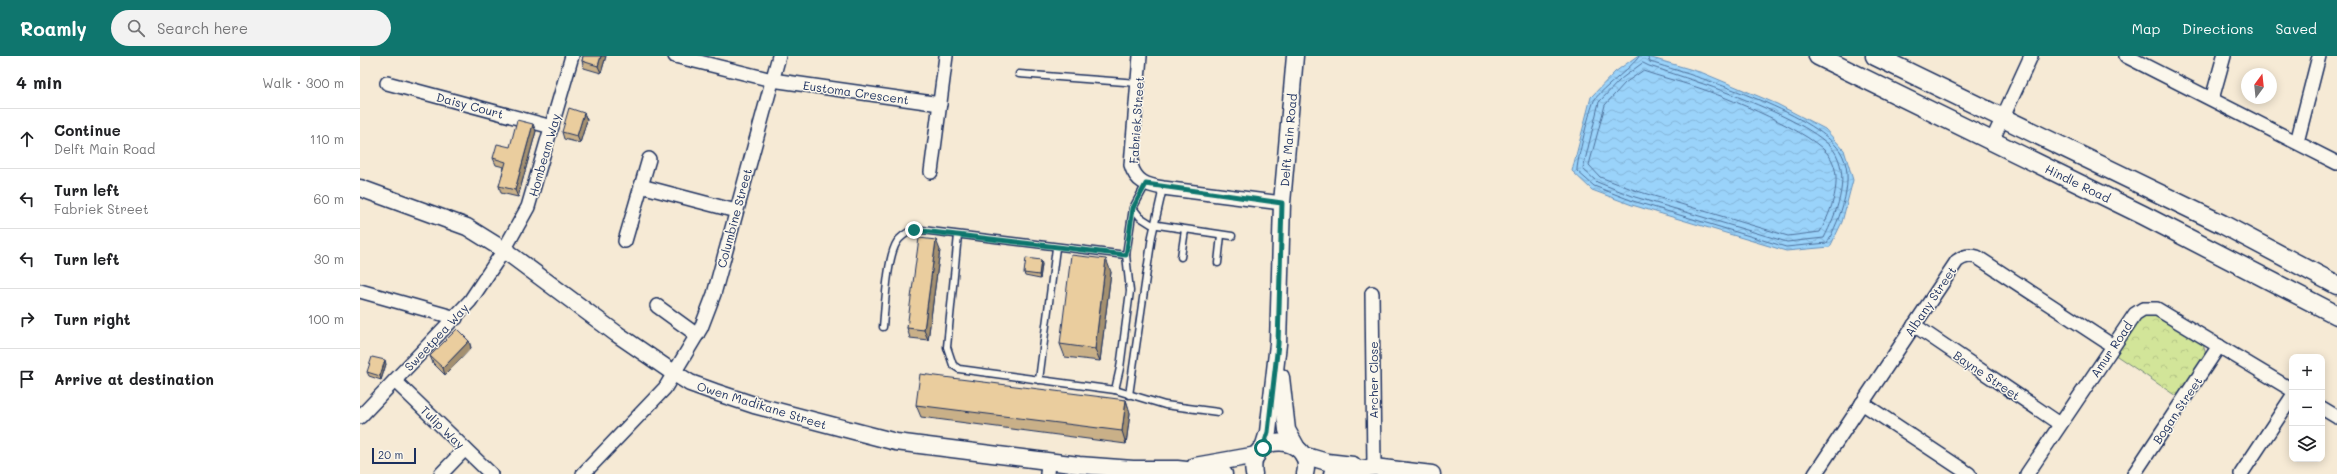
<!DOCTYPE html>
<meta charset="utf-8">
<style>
:root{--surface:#fff;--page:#f2f2f2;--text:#202124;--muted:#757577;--line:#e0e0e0;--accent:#0f766e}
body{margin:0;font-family:Mali,sans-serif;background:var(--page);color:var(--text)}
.controls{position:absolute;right:12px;bottom:12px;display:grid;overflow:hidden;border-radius:8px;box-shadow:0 2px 10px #0003}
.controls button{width:36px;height:36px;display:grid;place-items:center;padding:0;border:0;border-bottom:1px solid var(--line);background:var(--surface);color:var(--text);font:20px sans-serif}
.compass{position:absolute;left:1881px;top:12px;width:36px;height:36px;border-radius:50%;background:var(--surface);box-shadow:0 2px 10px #0003;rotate:15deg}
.scale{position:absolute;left:12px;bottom:10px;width:44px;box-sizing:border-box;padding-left:4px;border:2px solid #1b2f5e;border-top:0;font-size:11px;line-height:14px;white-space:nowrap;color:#1b2f5e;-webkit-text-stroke:3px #fbf7ec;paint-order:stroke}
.stop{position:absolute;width:12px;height:12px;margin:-9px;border:3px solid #0f766e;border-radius:50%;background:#fff}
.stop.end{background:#0f766e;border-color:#fff;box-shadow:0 1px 4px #0008}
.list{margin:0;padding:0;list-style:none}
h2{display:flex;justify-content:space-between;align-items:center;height:52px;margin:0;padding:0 16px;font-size:17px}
h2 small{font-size:13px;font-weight:400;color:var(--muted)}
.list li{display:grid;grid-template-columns:26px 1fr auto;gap:12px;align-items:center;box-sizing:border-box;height:60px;padding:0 16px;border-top:1px solid var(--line)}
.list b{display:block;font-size:15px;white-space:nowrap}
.list p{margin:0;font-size:13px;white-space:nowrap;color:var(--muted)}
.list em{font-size:13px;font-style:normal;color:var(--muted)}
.icon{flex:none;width:22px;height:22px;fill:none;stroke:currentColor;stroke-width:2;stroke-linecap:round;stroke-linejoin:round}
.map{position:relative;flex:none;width:1977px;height:418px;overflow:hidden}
header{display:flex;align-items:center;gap:24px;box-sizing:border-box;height:56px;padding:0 20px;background:var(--accent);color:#fff}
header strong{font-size:19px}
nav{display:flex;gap:22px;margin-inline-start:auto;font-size:14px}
.search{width:280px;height:36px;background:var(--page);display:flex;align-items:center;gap:10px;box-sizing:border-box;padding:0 14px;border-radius:22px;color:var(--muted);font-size:15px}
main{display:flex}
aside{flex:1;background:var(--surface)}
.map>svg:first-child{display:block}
.park{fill:url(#park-crowns);stroke:#768a7c}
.water{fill:url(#water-waves);stroke:#6791bc}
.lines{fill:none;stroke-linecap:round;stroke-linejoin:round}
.shore{stroke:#4e719c;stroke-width:1}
.service-casing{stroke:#1b2f5e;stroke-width:9}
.minor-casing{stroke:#1b2f5e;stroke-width:16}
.tertiary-casing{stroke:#1b2f5e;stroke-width:19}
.secondary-casing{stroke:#1b2f5e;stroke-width:21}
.service{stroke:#fbf7ec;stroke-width:6}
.minor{stroke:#fbf7ec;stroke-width:13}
.tertiary{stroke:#fbf7ec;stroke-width:16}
.secondary{stroke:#fbf7ec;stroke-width:18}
.wall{fill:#c9b088;stroke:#1b2f5e}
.shaded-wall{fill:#a4906f;stroke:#1b2f5e}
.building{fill:#eacd9e;stroke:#1b2f5e}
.route{stroke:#0f766e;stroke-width:5}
.labels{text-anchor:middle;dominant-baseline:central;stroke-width:3;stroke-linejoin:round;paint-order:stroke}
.street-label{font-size:12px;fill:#1b2f5e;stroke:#fbf7ec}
</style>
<header>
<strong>Roamly</strong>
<div class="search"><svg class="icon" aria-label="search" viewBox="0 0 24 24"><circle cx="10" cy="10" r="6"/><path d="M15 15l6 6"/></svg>Search here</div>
<nav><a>Map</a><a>Directions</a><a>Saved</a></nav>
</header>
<main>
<aside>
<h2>4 min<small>Walk · 300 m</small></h2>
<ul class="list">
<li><svg class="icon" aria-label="ahead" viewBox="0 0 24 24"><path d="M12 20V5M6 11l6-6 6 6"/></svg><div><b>Continue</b><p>Delft Main Road</p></div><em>110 m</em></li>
<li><svg class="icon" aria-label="left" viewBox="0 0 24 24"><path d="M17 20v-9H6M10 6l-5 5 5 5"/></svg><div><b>Turn left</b><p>Fabriek Street</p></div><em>60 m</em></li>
<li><svg class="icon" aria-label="left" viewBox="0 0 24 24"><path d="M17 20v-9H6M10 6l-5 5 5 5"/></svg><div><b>Turn left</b></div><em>30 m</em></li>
<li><svg class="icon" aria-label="right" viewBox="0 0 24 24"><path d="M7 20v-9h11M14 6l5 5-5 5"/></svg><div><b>Turn right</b></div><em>100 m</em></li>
<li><svg class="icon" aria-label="arrive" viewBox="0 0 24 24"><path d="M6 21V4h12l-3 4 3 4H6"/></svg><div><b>Arrive at destination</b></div></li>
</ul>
</aside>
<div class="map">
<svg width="1977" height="418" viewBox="0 0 1977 418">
<defs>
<pattern id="park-crowns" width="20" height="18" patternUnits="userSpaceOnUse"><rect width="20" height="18" fill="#d2e599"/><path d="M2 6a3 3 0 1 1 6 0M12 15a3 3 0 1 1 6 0" fill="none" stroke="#b4c586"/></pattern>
<pattern id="water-waves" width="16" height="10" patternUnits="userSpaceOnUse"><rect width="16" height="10" fill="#9ad3fa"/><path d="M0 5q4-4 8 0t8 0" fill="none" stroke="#84b5d9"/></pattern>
</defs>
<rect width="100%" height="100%" fill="#f6ead5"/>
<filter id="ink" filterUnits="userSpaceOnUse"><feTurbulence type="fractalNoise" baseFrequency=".025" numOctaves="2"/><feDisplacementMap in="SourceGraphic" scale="8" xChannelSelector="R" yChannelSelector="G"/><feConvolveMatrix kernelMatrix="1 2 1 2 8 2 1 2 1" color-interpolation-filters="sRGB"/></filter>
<g filter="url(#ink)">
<path class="park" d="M1795,258L1843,288L1846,299L1819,342L1754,298L1782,259Z"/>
<path class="water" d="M1277,0H1285L1343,17L1417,48L1465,73L1484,94L1493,124L1482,166L1470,191L1426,195L1272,149L1232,134L1212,115L1231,41L1255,16Z"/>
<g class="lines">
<g class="shore">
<path d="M1279,0C1278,6 1242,33 1235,43C1231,48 1216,108 1217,115L1234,130L1273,145L1426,191L1467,187C1480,163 1497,121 1480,95C1454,56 1336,20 1290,6L1287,0"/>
<path d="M1283,7L1289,10C1328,22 1458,64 1476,98C1490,125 1476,158 1464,182L1427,186L1275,141L1237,126L1223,113L1239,46L1261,23Z"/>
<path d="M1283,15C1300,21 1318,25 1336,31C1364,40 1456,77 1470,101C1484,123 1471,156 1460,176L1428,180L1277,135L1240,121L1229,109L1245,49L1265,27Z"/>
</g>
<g class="service-casing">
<g id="service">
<path d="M659,18L778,27"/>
<path d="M773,152L780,161L791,168L872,180"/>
<path d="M598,179L587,291L593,309L599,313L755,334L805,349L858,356"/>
<path d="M821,201L825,174"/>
<path d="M858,207L861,179"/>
<path d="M523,271C525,251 527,201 537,186C541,180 548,176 554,173L766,199"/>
<path d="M679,324L696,192"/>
<path d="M755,334L760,312L770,235L766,199L773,152L786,128"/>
<path d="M769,339L792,180L803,132"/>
</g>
</g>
<g class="minor-casing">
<g id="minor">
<path d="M315,0L412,24L580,48"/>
<path d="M780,0L771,109C776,126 786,129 803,132L922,147"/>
<path d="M1766,0L1977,107"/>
<path d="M27,27L192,71"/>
<path d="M1852,43L1864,0"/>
<path d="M1632,85L1671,0"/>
<path d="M1937,86L1959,0"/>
<path d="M571,116L586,0"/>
<path d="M281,130L376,155"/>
<path d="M265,185L289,103"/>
<path d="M0,235L96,262"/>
<path d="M1012,237L1014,411"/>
<path d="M297,250L337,279"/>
<path d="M1554,269L1700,368"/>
<path d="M35,325L131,418"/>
<path d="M1502,347L1609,418"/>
<path d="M1962,352L1977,361"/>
<path d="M0,361L110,245L144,194L168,151L212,0"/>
<path d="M81,418L105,393"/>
<path d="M223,418L305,332L341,272L354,238L419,0"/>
<path d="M687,418L688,406"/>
<path d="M1455,418L1597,205C1604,200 1609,199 1617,201L1753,290"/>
<path d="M1667,418L1775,258L1783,253H1797L1932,334"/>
<path d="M1774,418L1859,290"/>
<path d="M1881,418L1932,341"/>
</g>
</g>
<g class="tertiary-casing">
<g id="tertiary">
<path d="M0,132L107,171L144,194L257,278L308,313L330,327L355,336L394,349L536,386L719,409L773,413H817L864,418"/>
<path d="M921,321L927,374L937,392"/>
<path d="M903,392L908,376L918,288L922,147L935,0"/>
<path d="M943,399L967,406L993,409"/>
<path d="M835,410L897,399"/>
<path d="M894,418C886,374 955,378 945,418"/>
<path d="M972,418L1014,411L1072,418"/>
</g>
</g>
<g class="secondary-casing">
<g id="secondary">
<path d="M1458,0L1783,159L1977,259"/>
<path d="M1515,0L1862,168L1977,229"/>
</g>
</g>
<use href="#service" class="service"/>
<use href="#minor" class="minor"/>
<use href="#tertiary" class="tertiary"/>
<use href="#secondary" class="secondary"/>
</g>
<g class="wall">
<path d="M223,0H246L241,17L224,12L222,5Z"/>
<path d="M224,57L227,64L220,87L204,83L202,76Z"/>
<path d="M176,75L158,141L141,137L139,130L144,111L136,109L133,102Z"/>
<path d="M580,194L568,284L550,282L547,272Z"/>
<path d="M682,208L680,223L665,220L664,217Z"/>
<path d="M751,216L740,305L705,301L700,288Z"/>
<path d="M109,285L111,292L85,319L73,307L70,300Z"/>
<path d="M26,308L21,324L9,320L7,316Z"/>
<path d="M766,344L770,357L766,388L561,361L556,349Z"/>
</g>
<g class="shaded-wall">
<path d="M241,0H246L241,17L238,10Z"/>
<path d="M224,57L227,64L220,87L217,80Z"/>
<path d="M173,68L176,75L158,141L155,134Z"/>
<path d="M576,184L580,194L568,284L564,274Z"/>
<path d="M746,203L751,216L740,305L735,293Z"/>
<path d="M681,204L682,208L680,223L679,219Z"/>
<path d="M109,285L111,292L85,319L83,312Z"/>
<path d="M25,304L26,308L21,324L20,320Z"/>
<path d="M766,344L770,357L766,388L762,375Z"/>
</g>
<g class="building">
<path d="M223,0H241L238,10L222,5Z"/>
<path d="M209,52L224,57L217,80L202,76Z"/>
<path d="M157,64L173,68L155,134L139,130L146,106L133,102L137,88L150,91Z"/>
<path d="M559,182L576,184L564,274L547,272Z"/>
<path d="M711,199L746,203L735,293L700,288Z"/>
<path d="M666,202L681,204L679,219L664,217Z"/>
<path d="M97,273L109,285L83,312L70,300Z"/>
<path d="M12,301L25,304L20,320L7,316Z"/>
<path d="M560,318L766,344L762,375L556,349Z"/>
</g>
</g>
<g class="lines" filter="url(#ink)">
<path class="route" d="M554,174L766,199L773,152L786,128L922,147L918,288L908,376L903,392"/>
</g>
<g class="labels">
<g class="street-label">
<text transform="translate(496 36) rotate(8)">Eustoma Crescent</text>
<text transform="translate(110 49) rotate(15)">Daisy Court</text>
<text transform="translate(776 64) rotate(-86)">Fabriek Street</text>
<text transform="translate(928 84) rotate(-85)">Delft Main Road</text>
<text transform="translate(184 99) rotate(-74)">Hombeam Way</text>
<text transform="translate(1718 127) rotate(26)">Hindle Road</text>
<text transform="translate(374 162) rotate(-75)">Columbine Street</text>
<text transform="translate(1570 245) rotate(-56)">Albany Street</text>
<text transform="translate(76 281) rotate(-47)">Sweetpea Way</text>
<text transform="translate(1751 293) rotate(-56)">Amur Road</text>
<text transform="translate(1627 319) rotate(34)">Bayne Street</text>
<text transform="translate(1013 324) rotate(-90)">Archer Close</text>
<text transform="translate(402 349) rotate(17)">Owen Madikane Street</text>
<text transform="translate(1817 354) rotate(-56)">Bogan Street</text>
<text transform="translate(83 371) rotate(44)">Tulip Way</text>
</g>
</g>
</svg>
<div class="controls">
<button>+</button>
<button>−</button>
<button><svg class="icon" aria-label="layers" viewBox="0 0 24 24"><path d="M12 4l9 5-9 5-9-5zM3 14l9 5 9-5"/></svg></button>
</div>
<svg class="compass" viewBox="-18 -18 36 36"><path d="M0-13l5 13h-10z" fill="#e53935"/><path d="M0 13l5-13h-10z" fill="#757577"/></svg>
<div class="scale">20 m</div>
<div class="stop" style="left:903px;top:392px"></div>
<div class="stop end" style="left:554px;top:174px"></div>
</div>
</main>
